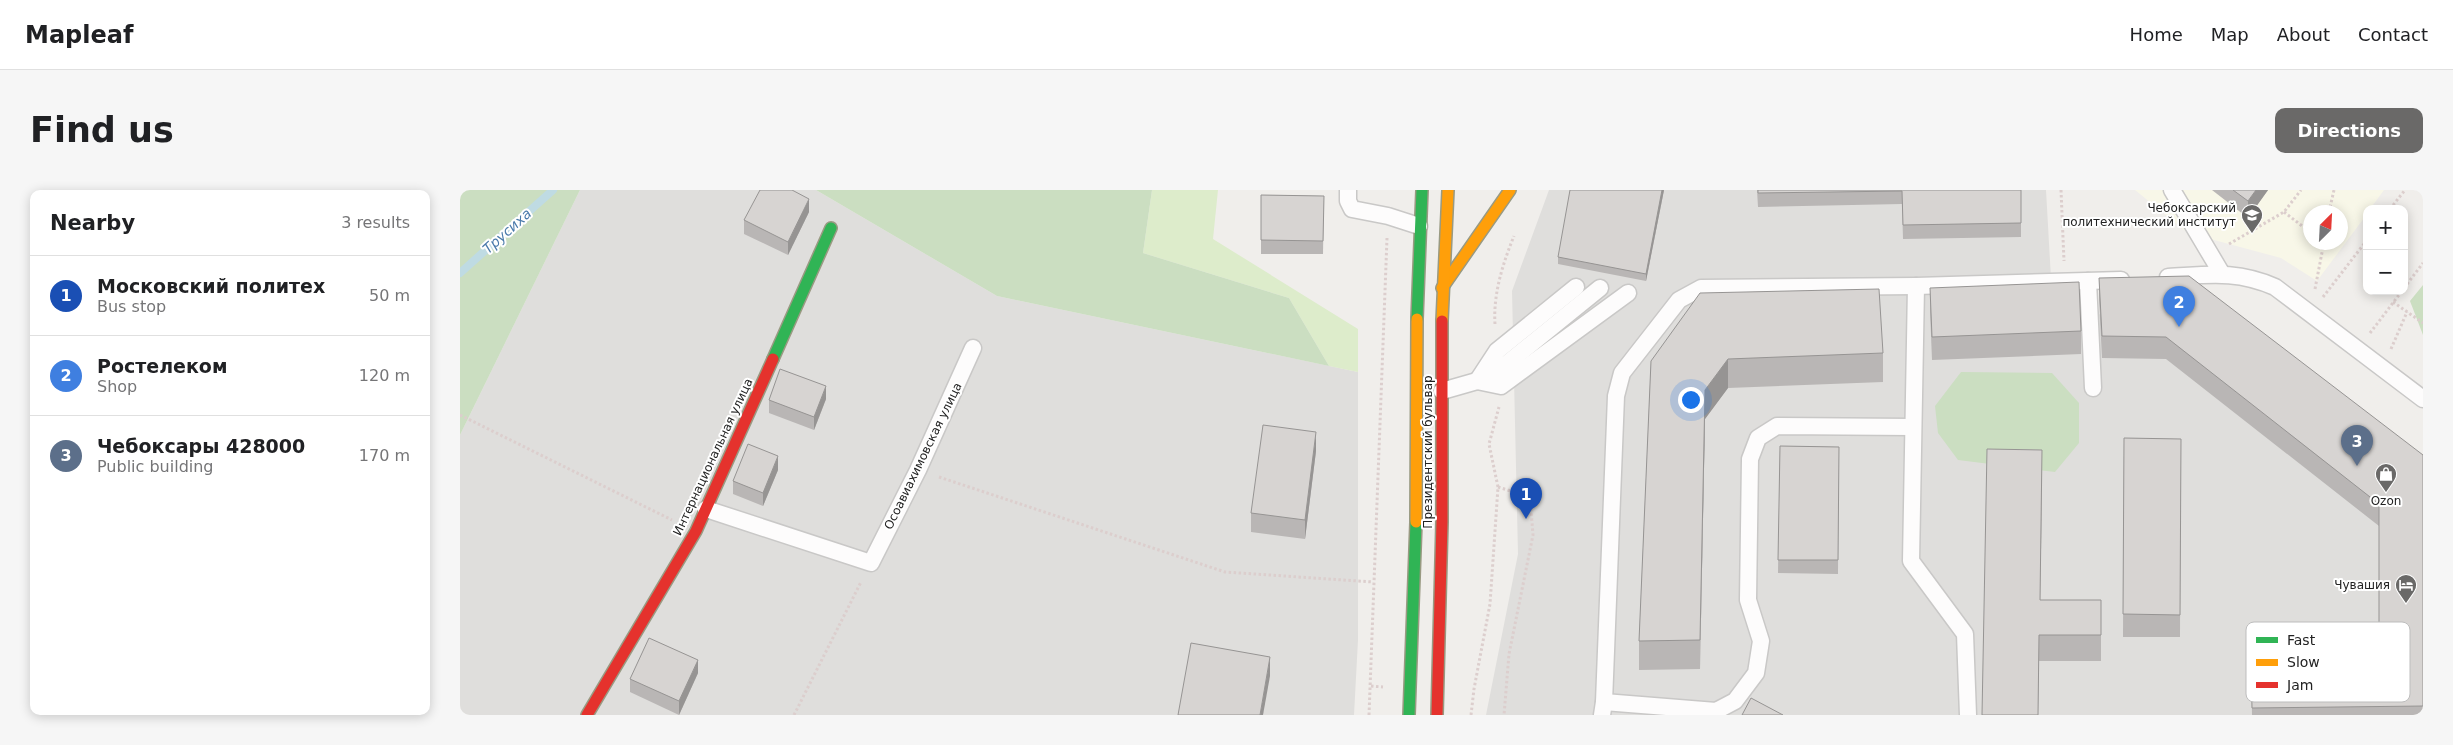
<!DOCTYPE html>
<meta charset="utf-8">
<style>
:root{--surface:#fff;--page:#f6f6f6;--text:#202124;--muted:#757577;--line:#e0e0e0;--accent:#6a6968}
body{margin:0;font-family:"DejaVu Sans",sans-serif;background:var(--page);color:var(--text)}
.controls{position:absolute;right:15px;top:15px;display:grid;overflow:hidden;border-radius:10px;box-shadow:0 2px 12px #0003}
.controls button{width:45px;height:45px;display:grid;place-items:center;padding:0;border:0;border-bottom:1px solid var(--line);background:var(--surface);color:var(--text);font:25px sans-serif}
.compass{position:absolute;left:1843px;top:15px;width:45px;height:45px;border-radius:50%;background:var(--surface);box-shadow:0 2px 12px #0003;rotate:24deg}
.you{position:absolute;left:1230px;top:209px;width:18px;height:18px;margin:-12px;border:4px solid #fff;border-radius:50%;background:#1a73e8;box-shadow:0 0 0 8px #1a73e833}
.badge{display:grid;place-items:center;width:32px;height:32px;border-radius:50%;background:var(--accent);color:#fff;font-size:16px;font-weight:700}
.pin{position:absolute;translate:-50% -41px;filter:drop-shadow(0 1px 2px #0008)}
.pin::after{content:'';position:absolute;top:26px;width:18px;height:15px;background:inherit;clip-path:polygon(0 0,100% 0,50% 100%)}
.list{margin:0;padding:0;list-style:none}
h2{display:flex;justify-content:space-between;align-items:center;height:65px;margin:0;padding:0 20px;font-size:21px}
h2 small{font-size:16px;font-weight:400;color:var(--muted)}
.list li{display:grid;grid-template-columns:32px 1fr auto;gap:15px;align-items:center;box-sizing:border-box;height:80px;padding:0 20px;border-top:1px solid var(--line)}
.list b{display:block;font-size:19px;white-space:nowrap}
.list p{margin:0;font-size:16px;white-space:nowrap;color:var(--muted)}
.list em{font-size:16px;font-style:normal;color:var(--muted)}
.map{position:relative;flex:none;width:1963px;height:525px;overflow:hidden;border-radius:10px}
header{display:flex;align-items:center;gap:30px;box-sizing:border-box;height:70px;padding:0 25px;background:var(--surface);border-bottom:1px solid var(--line)}
header strong{font-size:24px}
nav{display:flex;gap:28px;margin-inline-start:auto;font-size:18px}
.intro{display:flex;align-items:center;justify-content:space-between;box-sizing:border-box;height:120px;padding:0 30px}
h1{margin:0;font-size:35px}
.button{padding:12px 22px;border-radius:10px;background:var(--accent);color:#fff;font-size:18px;font-weight:700}
main{display:flex;gap:30px;padding:0 30px}
aside{flex:1;background:var(--surface);border-radius:10px;box-shadow:0 2px 12px #0003}
.map>svg:first-child{display:block}
.residential{fill:#dfdedc}
.education{fill:#f8f7e8;fill-rule:evenodd}
.grass{fill:#ddeccb}
.forest{fill:#cbdec1}
.lines{fill:none;stroke-linecap:round;stroke-linejoin:round}
.stream{stroke:#bfdbe3;stroke-width:8}
.lane-casing{stroke:#c9c8c7;stroke-width:19}
.fast-casing{stroke:#999a82;stroke-width:14}
.slow-casing{stroke:#999a82;stroke-width:14}
.jam-casing{stroke:#999a82;stroke-width:14}
.path{stroke:#dccecd;stroke-width:3;stroke-dasharray:2.5 2.5;stroke-linecap:butt}
.lane{stroke:#fdfcfc;stroke-width:16}
.fast{stroke:#30b455;stroke-width:11}
.slow{stroke:#ff9f0a;stroke-width:11}
.jam{stroke:#e5322d;stroke-width:11}
.wall{fill:#b9b6b5}
.shaded-wall{fill:#969493}
.building{fill:#d7d4d2;stroke:#969493}
.labels{text-anchor:middle;dominant-baseline:central;stroke-width:4;stroke-linejoin:round;paint-order:stroke}
.poi-label{font-size:12px;fill:#222;stroke:#fff;text-anchor:end}
.street-label{font-size:12px;fill:#222;stroke:#fff}
.water-label{font-size:14px;font-style:italic;fill:#4a7aab;stroke:#fff}
.key{fill:#fff;stroke:#bdbdbd;stroke-width:1}
.key-label{font-size:14px;fill:#222}
</style>
<header>
<strong>Mapleaf</strong>
<nav><a>Home</a><a>Map</a><a>About</a><a>Contact</a></nav>
</header>
<div class="intro"><h1>Find us</h1><a class="button">Directions</a></div>
<main>
<aside>
<h2>Nearby<small>3 results</small></h2>
<ul class="list">
<li><span class="badge" style="background:#1a4fb4">1</span><div><b>Московский политех</b><p>Bus stop</p></div><em>50 m</em></li>
<li><span class="badge" style="background:#3f7fe0">2</span><div><b>Ростелеком</b><p>Shop</p></div><em>120 m</em></li>
<li><span class="badge" style="background:#5c6f8a">3</span><div><b>Чебоксары 428000</b><p>Public building</p></div><em>170 m</em></li>
</ul>
</aside>
<div class="map">
<svg width="1963" height="525" viewBox="0 0 1963 525">
<rect width="100%" height="100%" fill="#f0eeeb"/>
<g class="residential">
<path d="M120,0H356L537,106L898,182V450L894,525H0V245Z"/>
<path d="M1089,0H1586L1593,124L1731,125L1963,269V525H1026L1058,364L1052,101Z"/>
</g>
<path class="education" d="M1675,0H1924L1910,19H1907V24L1857,91L1821,68L1728,43ZM1850,22H1880V52H1850Z"/>
<path class="grass" d="M692,0H758L753,49L898,139V182L869,176L829,108L683,63Z"/>
<g class="forest">
<path d="M0,0H120L0,245Z"/>
<path d="M356,0H692L683,63L829,108L869,176L537,106Z"/>
<path d="M1963,95V145L1950,111Z"/>
<path d="M1501,182L1592,183L1619,213V253L1595,282L1498,270L1478,243L1475,216Z"/>
</g>
<g class="lines">
<path class="stream" d="M0,83L93,0"/>
<g class="lane-casing">
<g id="lane">
<path d="M888,0V11L892,19L928,26L959,36"/>
<path d="M1712,0L1762,84"/>
<path d="M1708,87C1748,85 1776,80 1815,97L1963,209"/>
<path d="M1628,91L1633,198"/>
<path d="M1456,96L1451,371L1505,444L1508,525"/>
<path d="M1018,190L1037,161L1116,97"/>
<path d="M1017,191L1041,196L1168,103"/>
<path d="M982,201L1017,191L1039,180L1140,98"/>
<path d="M246,319L411,373L458,280L513,158"/>
<path d="M1144,512L1256,521L1275,511L1296,483L1301,451L1288,410L1290,269L1298,248L1317,236L1452,237"/>
<path d="M1142,525L1144,512L1156,206L1162,183L1219,110L1241,98L1456,96L1661,90"/>
</g>
</g>
<g class="fast-casing">
<g id="fast">
<path d="M957,129L962,0"/>
<path d="M313,169L371,38"/>
<path d="M949,525L956,332"/>
</g>
</g>
<g class="slow-casing">
<g id="slow">
<path d="M982,98L1050,0"/>
<path d="M982,131L988,0"/>
<path d="M956,332L957,129"/>
</g>
</g>
<g class="jam-casing">
<g id="jam">
<path d="M127,525L236,341L313,169"/>
<path d="M977,525L982,332V131"/>
</g>
</g>
<g class="path">
<path d="M1601,0L1604,71"/>
<path d="M1930,19L1945,0"/>
<path d="M1824,22L1850,42"/>
<path d="M1869,22L1874,0"/>
<path d="M1769,54L1824,22L1841,0"/>
<path d="M1944,98L1963,73"/>
<path d="M1855,99L1864,52"/>
<path d="M1863,107L1907,50"/>
<path d="M1933,112L1963,133"/>
<path d="M1035,134C1033,104 1043,73 1054,46"/>
<path d="M1910,143L1942,101"/>
<path d="M1931,159L1947,122"/>
<path d="M0,225L212,330"/>
<path d="M479,287L765,382L913,392"/>
<path d="M1038,297L1070,307L1073,345L1049,464L1044,525"/>
<path d="M911,496L923,497"/>
<path d="M334,525L401,392"/>
<path d="M909,525L927,48"/>
<path d="M1011,525L1014,499L1030,414L1038,297L1029,254L1039,217"/>
</g>
<use href="#lane" class="lane"/>
<use href="#fast" class="fast"/>
<use href="#slow" class="slow"/>
<use href="#jam" class="jam"/>
</g>
<g class="wall">
<path d="M1204,0L1186,91L1098,74V67Z"/>
<path d="M1297,0H1561V47L1443,49L1442,14L1298,17Z"/>
<path d="M1752,0H1808L1788,28Z"/>
<path d="M801,5L864,6L863,64H801Z"/>
<path d="M349,22L328,65L284,44V30Z"/>
<path d="M1639,88L1963,265V525H1792L1791,461L1919,463V336L1706,169L1642,168L1639,110Z"/>
<path d="M1470,98L1621,141V164L1472,170L1470,120Z"/>
<path d="M1423,163V192L1268,198L1245,229L1240,479L1179,480V451L1191,171Z"/>
<path d="M366,209L354,240L309,223V210Z"/>
<path d="M1664,248L1721,249L1720,447H1663Z"/>
<path d="M1320,256L1379,257L1378,384L1318,383Z"/>
<path d="M856,261L845,349L791,342V323Z"/>
<path d="M318,280L303,316L273,304V291Z"/>
<path d="M1582,286L1580,410H1641V471H1579L1578,525H1522Z"/>
<path d="M238,483L219,525L170,502V489Z"/>
</g>
<g class="shaded-wall">
<path d="M1202,0H1204L1186,91V84Z"/>
<path d="M1796,0H1808L1788,28V11Z"/>
<path d="M349,9V22L328,65V52Z"/>
<path d="M1268,169V198L1245,229L1240,479L1245,200Z"/>
<path d="M366,196V209L354,240V227Z"/>
<path d="M856,242V261L845,349V330Z"/>
<path d="M1582,260V286L1580,436Z"/>
<path d="M318,266V280L303,316V303Z"/>
<path d="M810,467V486L803,525H800Z"/>
<path d="M238,470V483L219,525V511Z"/>
</g>
<g class="building">
<path d="M300,0H332L349,9L328,52L284,30Z"/>
<path d="M1110,0H1202L1186,84L1098,67Z"/>
<path d="M1298,0H1561V33L1443,35L1442,1L1298,3Z"/>
<path d="M1773,0H1796L1788,11Z"/>
<path d="M801,5L864,6L863,51L801,50Z"/>
<path d="M1729,86L1963,265V516L1792,518L1791,461L1919,463V314L1706,147L1642,146L1639,88Z"/>
<path d="M1619,92L1621,141L1472,147L1470,98Z"/>
<path d="M1419,99L1423,163L1268,169L1245,200L1240,450L1179,451L1191,171L1240,103Z"/>
<path d="M320,179L366,196L354,227L309,210Z"/>
<path d="M803,235L856,242L845,330L791,323Z"/>
<path d="M1664,248L1721,249L1720,425L1663,424Z"/>
<path d="M288,254L318,266L303,303L273,291Z"/>
<path d="M1320,256L1379,257L1378,370H1318Z"/>
<path d="M1527,259L1582,260L1580,410H1641V445H1579L1578,525H1522Z"/>
<path d="M189,448L238,470L219,511L170,489Z"/>
<path d="M731,453L810,467L800,525H718Z"/>
<path d="M1291,508L1323,525H1282Z"/>
</g>
<defs>
<g id="university-pin" transform="scale(1.125)"><path d="M0 17L-7.5 6A9.5 9.5 0 1 1 7.5 6Z" fill="#6a6968" stroke="#fff"/><path d="M0-5L7-2L0 1L-7-2ZM-4 1L0 2.5L4 1V4Q0 6-4 4Z" fill="#fff"/></g>
<g id="shop-pin" transform="scale(1.125)"><path d="M0 17L-7.5 6A9.5 9.5 0 1 1 7.5 6Z" fill="#6a6968" stroke="#fff"/><path d="M-5-2.5h2.3a2.7 3.5 0 0 1 5.4 0H5L5.5 6h-11ZM-1.5-2.5h3a1.5 2.3 0 0 0-3 0Z" fill="#fff"/></g>
<g id="hotel-pin" transform="scale(1.125)"><path d="M0 17L-7.5 6A9.5 9.5 0 1 1 7.5 6Z" fill="#6a6968" stroke="#fff"/><path d="M-6-4.5h1.5V1H6V5H4.5V3h-9V5H-6ZM-4 0a1.8 1.8 0 1 1 3.6 0ZM.5 0V-2.5h3Q6-2.5 6 0Z" fill="#fff"/></g>
</defs>
<g fill-rule="evenodd">
<use href="#university-pin" x="1792" y="25"/>
<use href="#shop-pin" x="1926" y="284"/>
<use href="#hotel-pin" x="1946" y="395"/>
</g>
<g class="labels">
<g class="poi-label">
<text x="1776" y="18">Чебоксарский<tspan x="1776" dy="14">политехнический институт</tspan></text>
<text x="1926" y="311" text-anchor="middle">Ozon</text>
<text x="1930" y="395">Чувашия</text>
</g>
<g class="street-label">
<text transform="translate(968 262) rotate(-90)">Президентский бульвар</text>
<text transform="translate(463 266) rotate(-64)">Осоавиахимовская улица</text>
<text transform="translate(253 267) rotate(-65)">Интернациональная улица</text>
</g>
<g class="water-label">
<text transform="translate(47 41) rotate(-42)">Трусиха</text>
</g>
</g>
<rect x="1786" y="432" width="164" height="80" rx="8" class="key"/>
<rect x="1796" y="447" width="22" height="6" fill="#30b455"/>
<rect x="1796" y="469" width="22" height="7" fill="#ff9f0a"/>
<rect x="1796" y="492" width="22" height="6" fill="#e5322d"/>
<g class="key-label">
<text x="1827" y="455">Fast</text>
<text x="1827" y="477">Slow</text>
<text x="1827" y="500">Jam</text>
</g>
</svg>
<div class="controls">
<button>+</button>
<button>−</button>
</div>
<svg class="compass" viewBox="-18 -18 36 36"><path d="M0-13l5 13h-10z" fill="#e53935"/><path d="M0 13l5-13h-10z" fill="#757577"/></svg>
<div class="you"></div>
<div class="pin badge" style="left:1066px;top:329px;background:#1a4fb4">1</div>
<div class="pin badge" style="left:1719px;top:137px;background:#3f7fe0">2</div>
<div class="pin badge" style="left:1897px;top:276px;background:#5c6f8a">3</div>
</div>
</main>
